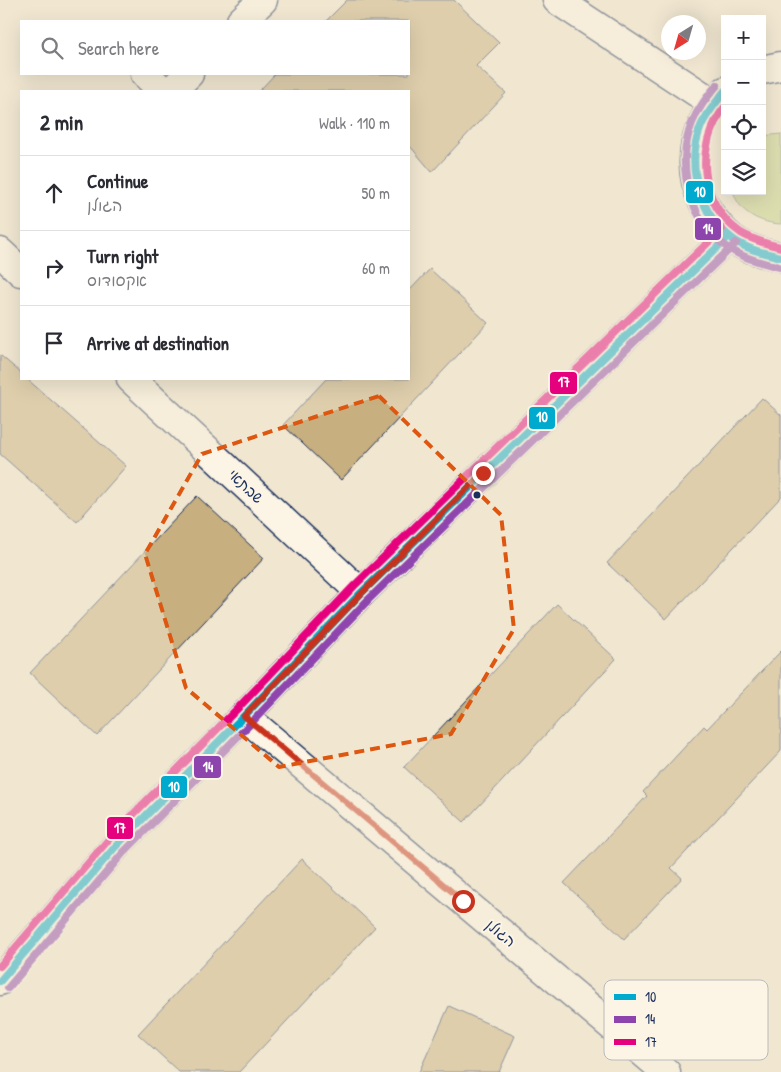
<!DOCTYPE html>
<meta charset="utf-8">
<style>
:root{--surface:#fff;--page:#f7f7f7;--text:#2b2b33;--muted:#7c7c81;--line:#e1e1e2}
body{margin:0;font-family:"Patrick Hand","Playpen Sans Hebrew",sans-serif;background:var(--page);color:var(--text)}
.controls{position:absolute;right:15px;top:15px;display:grid;overflow:hidden;border-radius:0px;box-shadow:0 5px 20px #0002}
.controls button{width:45px;height:45px;display:grid;place-items:center;padding:0;border:0;border-bottom:1px solid var(--line);background:var(--surface);color:var(--text);font:25px sans-serif}
.compass{position:absolute;left:661px;top:15px;width:45px;height:45px;border-radius:50%;background:var(--surface);box-shadow:0 5px 20px #0002;rotate:217deg}
.stop{position:absolute;width:15px;height:15px;margin:-11px;border:4px solid #c8321e;border-radius:50%;background:#fff}
.stop.end{background:#c8321e;border-color:#fff;box-shadow:0 1px 5px #0008}
.list{margin:0;padding:0;list-style:none}
h2{display:flex;justify-content:space-between;align-items:center;height:65px;margin:0;padding:0 20px;font-size:21px}
h2 small{font-size:16px;font-weight:400;color:var(--muted)}
.list li{display:grid;grid-template-columns:32px 1fr auto;gap:15px;align-items:center;box-sizing:border-box;height:75px;padding:0 20px;border-top:1px solid var(--line)}
.list b{display:block;font-size:19px;white-space:nowrap}
.list p{margin:0;font-size:16px;white-space:nowrap;color:var(--muted)}
.list em{font-size:16px;font-style:normal;color:var(--muted)}
.icon{flex:none;width:28px;height:28px;fill:none;stroke:currentColor;stroke-width:2;stroke-linecap:round;stroke-linejoin:round}
.map{position:relative;flex:none;width:781px;height:1072px;overflow:hidden}
.search{position:absolute;background:var(--surface);box-shadow:0 5px 20px #0002;left:20px;top:20px;width:390px;height:55px;display:flex;align-items:center;gap:12px;box-sizing:border-box;padding:0 18px;border-radius:0px;color:var(--muted);font-size:19px}
.panel{position:absolute;background:var(--surface);box-shadow:0 5px 20px #0002;left:20px;top:90px;width:390px;height:290px;border-radius:0px}
.map>svg:first-child{display:block}
.green{fill:#c3d185;stroke:#6f8072}
.building{fill:#c7af7f;stroke:#1b2f5e}
.lines{fill:none;stroke-linecap:round;stroke-linejoin:round}
.street-casing{stroke:#1b2f5e;stroke-width:31}
.secondary-casing{stroke:#1b2f5e;stroke-width:31}
.street{stroke:#fcf5e5;stroke-width:28}
.secondary{stroke:#fcf5e5;stroke-width:28}
.bus-1-casing{stroke:#fcf5e5;stroke-width:11}
.bus-2-casing{stroke:#fcf5e5;stroke-width:11}
.bus-3-casing{stroke:#fcf5e5;stroke-width:11}
.bus-1{stroke:#00a9ce;stroke-width:8}
.bus-2{stroke:#8e44ad;stroke-width:8}
.bus-3{stroke:#e5007d;stroke-width:8}
.route{stroke:#c8321e;stroke-width:6}
.marked{fill:none;stroke:#de5710;stroke-width:4;stroke-dasharray:10 6;stroke-linejoin:round}
.bus-dot{fill:#1b2f5e;stroke:#fcf5e5;stroke-width:2}
.labels{text-anchor:middle;dominant-baseline:central;stroke-width:4;stroke-linejoin:round;paint-order:stroke}
.street-label{font-size:15px;fill:#1b2f5e;stroke:#fcf5e5}
.key{fill:#fcf5e5;stroke:#b8babc;stroke-width:1}
.key-label{font-size:14px;fill:#1b2f5e}
.line-badge{stroke:#fcf5e5;stroke-width:2}
.badge-label{font-size:14px;text-anchor:middle;font-weight:bold;fill:#fff}
</style>
<div class="map">
<svg width="781" height="1072" viewBox="0 0 781 1072">
<rect width="100%" height="100%" fill="#f1e7d1"/>
<filter id="ink" filterUnits="userSpaceOnUse"><feTurbulence type="fractalNoise" baseFrequency=".02" numOctaves="2"/><feDisplacementMap in="SourceGraphic" scale="10" xChannelSelector="R" yChannelSelector="G"/><feConvolveMatrix kernelMatrix="1 2 1 2 8 2 1 2 1" color-interpolation-filters="sRGB"/></filter>
<g filter="url(#ink)">
<path class="green" d="M781,134V224C760,223 739,213 733,191H762V136Z"/>
<g class="building">
<path d="M347,0H454L499,43L476,66L506,93L432,172L409,145V91H259L275,74H409V21H326Z"/>
<path d="M430,269L488,323L341,480L283,425L326,379H409V291Z"/>
<path d="M0,355L21,373V379H27L126,466L77,522L0,454Z"/>
<path d="M762,398L781,415V497L666,619L607,563Z"/>
<path d="M197,496L264,558L97,736L30,673Z"/>
<path d="M557,604L616,659L464,822L404,767Z"/>
<path d="M781,651V751L671,868L682,878L624,939L564,883L647,796L643,792L704,726L707,729Z"/>
<path d="M302,859L375,927L239,1072H179L138,1034Z"/>
<path d="M449,1006L515,1036L499,1072H419Z"/>
</g>
<g class="lines">
<g class="street-casing">
<g id="street">
<path d="M557,0L713,103"/>
<path d="M241,21L263,0"/>
<path d="M145,74L163,91"/>
<path d="M171,91L189,74"/>
<path d="M0,252L21,272"/>
<path d="M131,379L361,593"/>
<path d="M244,716L666,1072"/>
</g>
</g>
<g class="secondary-casing">
<g id="secondary">
<path d="M762,70L781,66"/>
<path d="M725,91C683,134 683,193 728,235C742,248 763,253 781,257"/>
<path d="M0,981L116,846L244,716L361,593L729,236"/>
</g>
</g>
<use href="#street" class="street"/>
<use href="#secondary" class="secondary"/>
<g class="bus-1-casing">
<g id="bus-1">
<path d="M725,91C716,102 707,113 701,126C685,166 699,215 734,240C748,250 765,253 781,257"/>
<path d="M0,981L116,846L244,716L361,593L729,236"/>
</g>
</g>
<g class="bus-2-casing">
<g id="bus-2">
<path d="M717,85C708,96 698,108 692,123C674,168 691,228 735,252C749,260 764,263 779,267"/>
<path d="M8,988L123,853L251,723L368,600L736,243"/>
</g>
</g>
<g class="bus-3-casing">
<g id="bus-3">
<path d="M725,107C694,145 699,205 741,233C753,240 767,244 781,247"/>
<path d="M0,966L109,839L237,709L354,586L722,229"/>
</g>
</g>
<use href="#bus-1" class="bus-1"/>
<use href="#bus-2" class="bus-2"/>
<use href="#bus-3" class="bus-3"/>
</g>
</g>
<g class="lines" filter="url(#ink)">
<path class="route" d="M463,901L244,716L362,593L483,473"/>
</g>
<path d="M0 0H781V1072H0ZM379,396L501,515L514,629L451,734L279,767L186,688L145,554L202,454Z" fill="#f1e7d1" fill-opacity=".55" fill-rule="evenodd"/>
<path class="marked" d="M379,396L501,515L514,629L451,734L279,767L186,688L145,554L202,454Z"/>
<circle class="bus-dot" cx="477" cy="495" r="4.5"/>
<g class="labels">
<g class="street-label">
<text transform="translate(246 486) rotate(43)">שבתאי</text>
<text transform="translate(501 933) rotate(40)">הגולן</text>
</g>
</g>
<rect x="604" y="980" width="164" height="80" rx="8" class="key"/>
<rect x="614" y="994" width="22" height="6" fill="#00a9ce"/>
<rect x="614" y="1016" width="22" height="7" fill="#8e44ad"/>
<rect x="614" y="1039" width="22" height="6" fill="#e5007d"/>
<g class="key-label">
<text x="645" y="1002">10</text>
<text x="645" y="1024">14</text>
<text x="645" y="1047">17</text>
</g>
<g class="line-badge">
<rect x="685" y="180" width="29" height="24" rx="5" fill="#00a9ce"/>
<rect x="694" y="217" width="28" height="24" rx="5" fill="#8e44ad"/>
<rect x="549" y="371" width="29" height="24" rx="5" fill="#e5007d"/>
<rect x="528" y="406" width="28" height="24" rx="5" fill="#00a9ce"/>
<rect x="193" y="755" width="29" height="24" rx="5" fill="#8e44ad"/>
<rect x="160" y="775" width="28" height="24" rx="5" fill="#00a9ce"/>
<rect x="106" y="816" width="28" height="24" rx="5" fill="#e5007d"/>
</g>
<g class="badge-label">
<text x="700" y="197">10</text>
<text x="708" y="234">14</text>
<text x="564" y="387">17</text>
<text x="542" y="422">10</text>
<text x="208" y="772">14</text>
<text x="174" y="792">10</text>
<text x="120" y="833">17</text>
</g>
</svg>
<div class="controls">
<button>+</button>
<button>−</button>
<button><svg class="icon" aria-label="locate" viewBox="0 0 24 24"><circle cx="12" cy="12" r="6"/><path d="M12 2v4M12 18v4M2 12h4M18 12h4"/></svg></button>
<button><svg class="icon" aria-label="layers" viewBox="0 0 24 24"><path d="M12 4l9 5-9 5-9-5zM3 14l9 5 9-5"/></svg></button>
</div>
<svg class="compass" viewBox="-18 -18 36 36"><path d="M0-13l5 13h-10z" fill="#e53935"/><path d="M0 13l5-13h-10z" fill="#7c7c81"/></svg>
<div class="stop" style="left:463px;top:901px"></div>
<div class="stop end" style="left:483px;top:473px"></div>
<div class="search"><svg class="icon" aria-label="search" viewBox="0 0 24 24"><circle cx="10" cy="10" r="6"/><path d="M15 15l6 6"/></svg>Search here</div>
<section class="panel">
<h2>2 min<small>Walk · 110 m</small></h2>
<ul class="list">
<li><svg class="icon" aria-label="ahead" viewBox="0 0 24 24"><path d="M12 20V5M6 11l6-6 6 6"/></svg><div><b>Continue</b><p>הגולן</p></div><em>50 m</em></li>
<li><svg class="icon" aria-label="right" viewBox="0 0 24 24"><path d="M7 20v-9h11M14 6l5 5-5 5"/></svg><div><b>Turn right</b><p>אקסודוס</p></div><em>60 m</em></li>
<li><svg class="icon" aria-label="arrive" viewBox="0 0 24 24"><path d="M6 21V4h12l-3 4 3 4H6"/></svg><div><b>Arrive at destination</b></div></li>
</ul>
</section>
</div>
